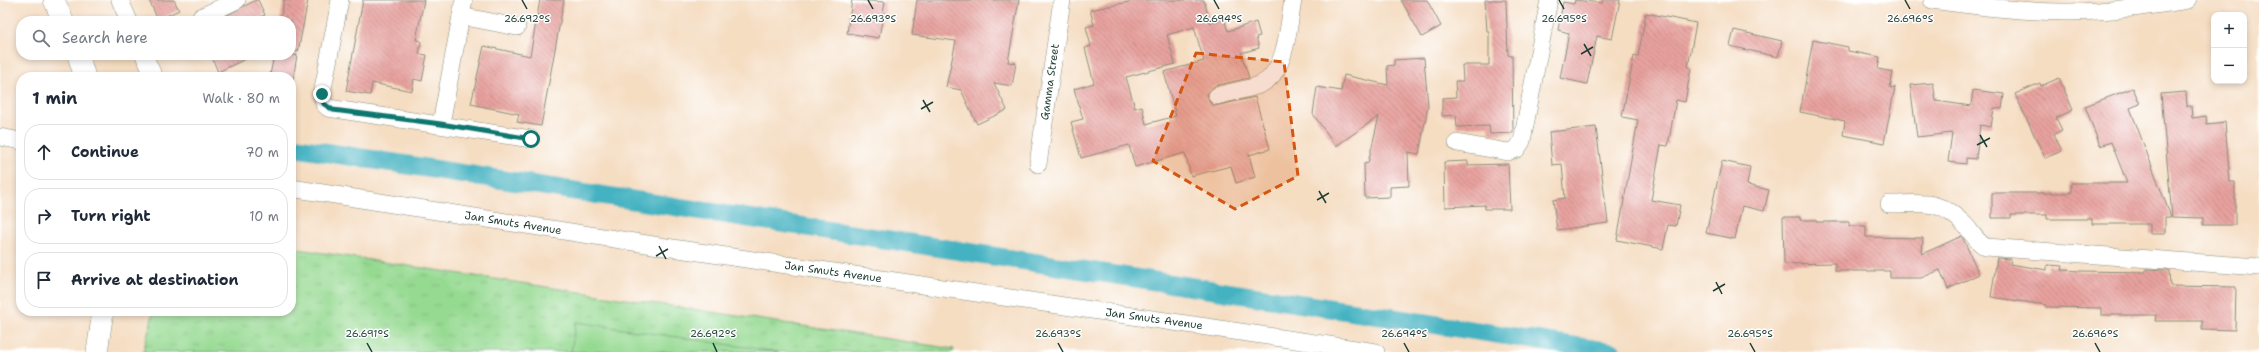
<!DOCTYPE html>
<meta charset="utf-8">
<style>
:root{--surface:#fff;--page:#f2f2f3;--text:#1f2937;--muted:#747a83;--line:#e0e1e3}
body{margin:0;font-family:"Shantell Sans",sans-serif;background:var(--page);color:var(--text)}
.controls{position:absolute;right:12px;top:12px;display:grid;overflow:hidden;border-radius:8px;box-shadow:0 2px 6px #0003}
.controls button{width:36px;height:36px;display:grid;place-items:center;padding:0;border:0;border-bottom:1px solid var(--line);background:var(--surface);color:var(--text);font:20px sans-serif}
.stop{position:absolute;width:12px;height:12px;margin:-9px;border:3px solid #0f766e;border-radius:50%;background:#fff}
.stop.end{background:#0f766e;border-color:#fff;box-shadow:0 1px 4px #0008}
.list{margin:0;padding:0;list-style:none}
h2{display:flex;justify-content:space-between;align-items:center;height:52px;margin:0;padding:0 16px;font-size:17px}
h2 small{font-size:13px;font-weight:400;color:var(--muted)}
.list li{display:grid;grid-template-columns:26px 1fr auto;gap:12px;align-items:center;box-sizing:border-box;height:56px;margin:0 8px 8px;padding:0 8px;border:1px solid var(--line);border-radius:16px}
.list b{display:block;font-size:15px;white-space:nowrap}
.list em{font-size:13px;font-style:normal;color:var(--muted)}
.icon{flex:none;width:22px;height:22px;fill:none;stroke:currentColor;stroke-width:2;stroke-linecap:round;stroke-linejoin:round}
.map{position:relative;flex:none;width:2259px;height:352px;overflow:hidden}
.search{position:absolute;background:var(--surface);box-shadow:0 2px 6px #0003;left:16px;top:16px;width:280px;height:44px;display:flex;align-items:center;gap:10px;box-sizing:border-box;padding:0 14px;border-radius:16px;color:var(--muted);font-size:15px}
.panel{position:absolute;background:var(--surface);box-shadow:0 2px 6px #0003;left:16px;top:72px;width:280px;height:244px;border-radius:16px}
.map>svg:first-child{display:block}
.grass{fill:url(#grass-tufts);stroke:#5a8c63}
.garden{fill:#96da92;stroke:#5a8c63}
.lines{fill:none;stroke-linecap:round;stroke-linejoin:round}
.canal{stroke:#44b2c1;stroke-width:19}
.building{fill:url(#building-back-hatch);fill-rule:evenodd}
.minor-casing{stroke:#8a8d7b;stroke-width:18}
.tertiary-casing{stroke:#8a8d7b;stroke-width:22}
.minor{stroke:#fff;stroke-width:17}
.tertiary{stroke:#fff;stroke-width:21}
.route{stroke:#0f766e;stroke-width:5}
.marked{fill:#d45610;fill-opacity:0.2;stroke:#d45610;stroke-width:3;stroke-dasharray:8 5;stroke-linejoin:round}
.ticks{fill:none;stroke:#1f3d34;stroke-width:1.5}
.labels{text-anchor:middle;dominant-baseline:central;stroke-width:3;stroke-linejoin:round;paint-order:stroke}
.street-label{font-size:11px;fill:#1f3d34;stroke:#fff}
.ticks-label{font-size:10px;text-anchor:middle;fill:#1f3d34;stroke:#fff;stroke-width:3;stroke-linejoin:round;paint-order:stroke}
</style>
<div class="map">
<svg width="2259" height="352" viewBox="0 0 2259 352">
<defs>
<pattern id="grass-tufts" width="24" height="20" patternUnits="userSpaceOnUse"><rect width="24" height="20" fill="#96da92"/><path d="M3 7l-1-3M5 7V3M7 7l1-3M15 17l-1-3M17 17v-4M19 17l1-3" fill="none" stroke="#81bc7e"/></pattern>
<pattern id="building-back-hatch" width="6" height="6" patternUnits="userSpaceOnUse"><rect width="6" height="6" fill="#e8a29f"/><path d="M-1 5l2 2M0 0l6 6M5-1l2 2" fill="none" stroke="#bb8582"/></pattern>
</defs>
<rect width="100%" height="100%" fill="#fff"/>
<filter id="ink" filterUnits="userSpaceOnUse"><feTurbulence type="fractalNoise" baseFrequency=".025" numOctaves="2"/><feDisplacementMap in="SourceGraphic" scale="8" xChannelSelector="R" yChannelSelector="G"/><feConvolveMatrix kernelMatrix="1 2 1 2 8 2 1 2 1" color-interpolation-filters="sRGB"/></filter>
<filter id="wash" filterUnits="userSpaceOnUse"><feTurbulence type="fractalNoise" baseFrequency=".012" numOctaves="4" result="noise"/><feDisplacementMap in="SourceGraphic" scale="16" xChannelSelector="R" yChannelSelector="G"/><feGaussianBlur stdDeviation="0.9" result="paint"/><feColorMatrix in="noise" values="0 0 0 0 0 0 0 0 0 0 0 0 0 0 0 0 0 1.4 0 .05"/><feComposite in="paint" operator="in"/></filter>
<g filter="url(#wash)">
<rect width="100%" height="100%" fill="#f5ddc2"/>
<path class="grass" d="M291,248L954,349L953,352H143L154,311H291Z"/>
<path class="garden" d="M576,322L778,352H571Z"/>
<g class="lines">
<path class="canal" d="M291,147L1612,352"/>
</g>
<g id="blocks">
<g class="building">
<path d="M149,0H174L179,10L158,20Z"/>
<path d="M256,0H258L265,15L251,21H216Z"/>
<path d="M284,0H308L298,52L291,51V21H280Z"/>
<path d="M363,0H424L416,40L421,41L419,54L427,55L422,81L414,79L412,91L372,83L370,95L346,91Z"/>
<path d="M540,0H564L541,126L517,122L519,114L471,104L484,46L530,56Z"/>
<path d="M852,0L885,2L879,38L847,33Z"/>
<path d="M917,0H1019L1008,62L1016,63L1012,86L994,83L1007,110L977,124L961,90L946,87L956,41L912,35Z"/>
<path d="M1138,0H1204L1210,23L1224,19L1228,31L1256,22L1260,36L1256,37L1259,48L1241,53L1249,78L1214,86L1207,94L1210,103L1215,106L1255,97L1270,149L1249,155L1255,177L1236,183L1231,166L1191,176L1185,153L1135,167L1129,145L1081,158L1071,122L1083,119L1074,89L1094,83L1085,48L1091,46L1086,27L1094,25L1090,10ZM1194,27L1204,61L1164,72L1176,116L1146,124L1142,106L1135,108L1126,77L1175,64L1167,35Z"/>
<path d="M1401,0H1427L1441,26L1422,37Z"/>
<path d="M1485,0H1506L1508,55L1512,56L1513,133L1490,134L1489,126L1457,127L1456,115L1442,116V98L1456,97L1455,81H1463L1462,65H1489V31H1487Z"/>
<path d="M1575,0L1602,3L1603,0H1620L1612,39L1597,36L1587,84L1560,78L1569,33L1558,30L1563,2L1574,4Z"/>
<path d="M1646,13L1696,23L1688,67L1691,68L1685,102L1676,100L1668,146L1661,145L1651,200L1680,205L1676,226L1668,225L1663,249L1617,240L1638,120L1622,117L1634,56L1638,57Z"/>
<path d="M1734,30L1782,41L1778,57L1730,46Z"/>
<path d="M1813,40L1848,47V51L1880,57L1878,69L1893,72L1890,88L1895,87L1884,143L1843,135L1845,121L1800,112Z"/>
<path d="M211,55H254L218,72Z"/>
<path d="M274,55H297L293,80L291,77L270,75Z"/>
<path d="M1424,58L1428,106L1419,154L1408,152L1409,186L1390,187V197L1365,198L1364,164L1368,163L1379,116L1336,146L1313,114L1317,87L1341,91L1344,75L1388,85L1387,66L1394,65V60Z"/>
<path d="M2059,78L2073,110L2056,118L2062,130L2054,134L2062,151L2045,158L2015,94L2040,83L2041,86Z"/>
<path d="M1933,83L1936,101L1971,106L1973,90L2004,94L2002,109L1994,108L1991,127L1980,125L1976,159L1966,158V164L1948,162L1952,133L1917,137L1910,85Z"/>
<path d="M2133,88L2140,104L2130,108L2171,217H2165V234H2150V224H2092V219H2047V215H2011V218H1992V193H2071V183H2127L2111,142L2100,146L2085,106Z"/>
<path d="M2186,92L2187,106H2191L2192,118L2206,116L2207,124L2225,122L2230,182H2235V225H2203V218L2172,217L2161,94Z"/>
<path d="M1596,127L1608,223L1557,230L1553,200L1565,198L1562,164L1552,165L1549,132Z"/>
<path d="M1468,161V165L1508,164L1510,209H1485V205L1445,207L1444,162Z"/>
<path d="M1722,161L1750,167L1747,185L1769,190L1764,211L1742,206L1735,239L1706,233Z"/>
<path d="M1783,217H1800V220H1816V222H1849V226H1866V237L1923,238L1922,254L1962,236L1979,274L1948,289L1940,270L1921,278H1890V271H1835V263L1784,264Z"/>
<path d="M1997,258L2011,259L2010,264L2047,270V265L2063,266L2062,270L2080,271L2146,272V269L2169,270L2170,286L2236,287L2235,330L2202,329V321H2155L2156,315H2101V308L2046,307V305L1991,297Z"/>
</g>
</g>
</g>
<g filter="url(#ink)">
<use href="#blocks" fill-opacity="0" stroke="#8a8d7b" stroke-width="1"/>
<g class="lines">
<g class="minor-casing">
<g id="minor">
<path d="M120,0L129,21"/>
<path d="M340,0L322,94L324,104L328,108L531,139"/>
<path d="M1932,0C1977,6 2023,12 2069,12C2109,12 2149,6 2188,0"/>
<path d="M461,16L517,27"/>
<path d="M201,17L237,0"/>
<path d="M144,55L154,77"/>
<path d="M1217,96C1230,92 1246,90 1259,85C1287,74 1288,26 1293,0"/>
<path d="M441,124L464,0"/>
<path d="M0,137L21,141"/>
<path d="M1457,143L1508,152L1517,149L1522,141L1549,0"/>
<path d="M1038,164L1062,0"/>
<path d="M291,188L672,248L1376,352"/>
<path d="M1889,204C1923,204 1939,198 1965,225C1973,233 1975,241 1986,247L2259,267"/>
</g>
</g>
<g class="tertiary-casing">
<g id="tertiary">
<path d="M54,0L63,21"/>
<path d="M78,55L85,77"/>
<path d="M97,352L103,311"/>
</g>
</g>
<use href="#minor" class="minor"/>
<use href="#tertiary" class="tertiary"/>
</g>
</g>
<g class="lines" filter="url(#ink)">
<path class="route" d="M322,94L324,104L333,110L441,124L531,139"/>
</g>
<path class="marked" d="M1196,53L1284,62L1298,176L1235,209L1153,161Z"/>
<path class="ticks" d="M522,0L527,9M868,0L873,9M1214,0L1219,9M1559,0L1564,9M1905,0L1910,9M1584,44L1591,56M1581,54L1593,47M923,100L930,112M921,109L933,102M1980,135L1987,147M1977,145L1990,138M1319,191L1326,203M1317,200L1329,193M659,246L666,259M656,256L668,249M1716,282L1722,294M1713,291L1725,284M367,343L372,352M713,343L717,352M1058,343L1063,352M1404,343L1409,352M1750,343L1755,352M2095,343L2100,352"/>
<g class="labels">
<g class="street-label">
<text transform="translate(1050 82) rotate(-82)">Gamma Street</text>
<text transform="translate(513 223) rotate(9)">Jan Smuts Avenue</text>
<text transform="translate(833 272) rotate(8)">Jan Smuts Avenue</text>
<text transform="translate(1154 319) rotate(8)">Jan Smuts Avenue</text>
</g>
</g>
<g class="ticks-label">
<text x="527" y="22">26.692°S</text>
<text x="873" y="22">26.693°S</text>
<text x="1219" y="22">26.694°S</text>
<text x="1564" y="22">26.695°S</text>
<text x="1910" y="22">26.696°S</text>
<text x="367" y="337">26.691°S</text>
<text x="713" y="337">26.692°S</text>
<text x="1058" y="337">26.693°S</text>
<text x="1404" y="337">26.694°S</text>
<text x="1750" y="337">26.695°S</text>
<text x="2095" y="337">26.696°S</text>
</g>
</svg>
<div class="controls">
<button>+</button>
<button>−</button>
</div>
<div class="stop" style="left:531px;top:139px"></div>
<div class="stop end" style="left:322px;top:94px"></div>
<div class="search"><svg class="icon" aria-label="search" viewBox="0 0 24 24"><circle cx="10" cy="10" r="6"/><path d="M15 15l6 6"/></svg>Search here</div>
<section class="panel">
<h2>1 min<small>Walk · 80 m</small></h2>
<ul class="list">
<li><svg class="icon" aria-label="ahead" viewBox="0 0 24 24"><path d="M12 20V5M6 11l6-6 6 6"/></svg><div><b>Continue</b></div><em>70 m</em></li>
<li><svg class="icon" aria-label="right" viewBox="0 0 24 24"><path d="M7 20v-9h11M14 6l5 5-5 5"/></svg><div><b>Turn right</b></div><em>10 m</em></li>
<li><svg class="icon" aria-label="arrive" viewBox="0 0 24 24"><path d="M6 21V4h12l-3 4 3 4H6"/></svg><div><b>Arrive at destination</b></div></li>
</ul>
</section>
</div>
